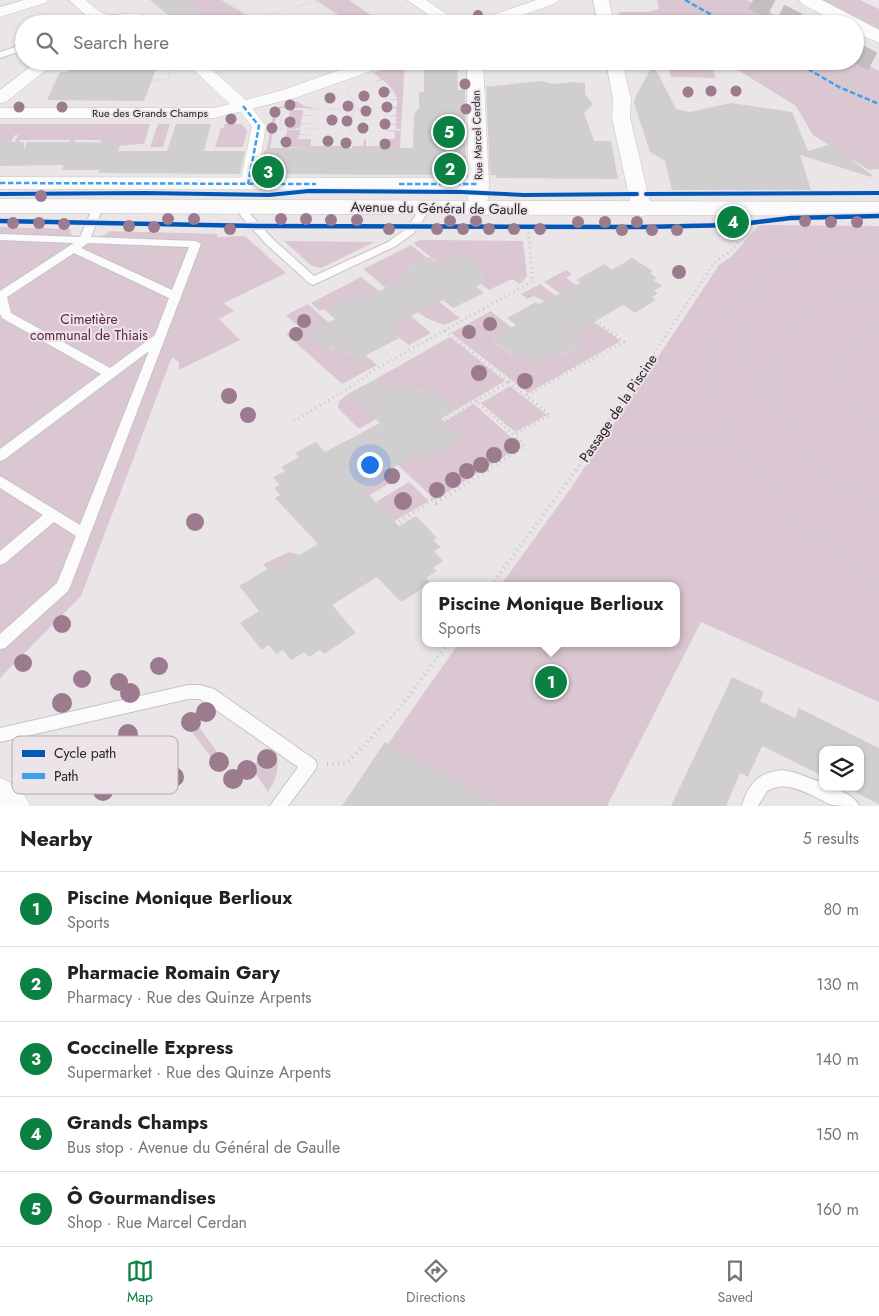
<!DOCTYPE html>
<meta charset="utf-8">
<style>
:root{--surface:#fff;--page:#f6f6f6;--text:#222;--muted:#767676;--line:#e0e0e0;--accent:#0b8043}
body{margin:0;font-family:Jost,sans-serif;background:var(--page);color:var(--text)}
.controls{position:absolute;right:15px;bottom:15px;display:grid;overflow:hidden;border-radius:10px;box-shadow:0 1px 4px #0004}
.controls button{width:45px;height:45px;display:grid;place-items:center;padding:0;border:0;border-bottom:1px solid var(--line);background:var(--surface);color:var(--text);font:25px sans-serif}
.you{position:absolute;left:369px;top:464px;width:18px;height:18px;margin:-12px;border:4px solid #fff;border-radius:50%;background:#1a73e8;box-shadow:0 0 0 8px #1a73e833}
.badge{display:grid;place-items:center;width:32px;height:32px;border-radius:50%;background:var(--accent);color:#fff;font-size:16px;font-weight:700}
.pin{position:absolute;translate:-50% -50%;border:2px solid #fff;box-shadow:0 1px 5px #0006}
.popup{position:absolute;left:422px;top:582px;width:258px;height:65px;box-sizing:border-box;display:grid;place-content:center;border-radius:10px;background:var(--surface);filter:drop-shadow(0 1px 4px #0005);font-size:16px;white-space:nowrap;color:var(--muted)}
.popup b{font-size:19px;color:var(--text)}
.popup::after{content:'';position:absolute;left:50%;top:100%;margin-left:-10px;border:10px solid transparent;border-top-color:var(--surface)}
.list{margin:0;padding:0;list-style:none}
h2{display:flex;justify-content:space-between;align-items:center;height:65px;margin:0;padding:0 20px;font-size:21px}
h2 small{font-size:16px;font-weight:400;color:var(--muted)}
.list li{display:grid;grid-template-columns:32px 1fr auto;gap:15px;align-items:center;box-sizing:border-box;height:75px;padding:0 20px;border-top:1px solid var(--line)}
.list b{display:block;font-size:19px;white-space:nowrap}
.list p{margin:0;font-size:16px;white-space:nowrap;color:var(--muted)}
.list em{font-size:16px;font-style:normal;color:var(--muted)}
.icon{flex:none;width:28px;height:28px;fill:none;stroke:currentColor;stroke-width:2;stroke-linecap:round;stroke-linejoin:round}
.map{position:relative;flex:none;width:879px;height:806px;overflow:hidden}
.search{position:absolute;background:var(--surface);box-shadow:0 1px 4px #0004;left:15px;right:15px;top:15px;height:55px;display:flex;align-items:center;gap:12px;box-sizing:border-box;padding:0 18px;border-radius:28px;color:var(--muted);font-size:19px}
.sheet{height:440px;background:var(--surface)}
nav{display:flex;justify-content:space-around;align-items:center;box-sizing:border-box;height:70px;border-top:1px solid var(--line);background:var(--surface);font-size:14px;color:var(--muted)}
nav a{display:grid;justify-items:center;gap:2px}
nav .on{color:var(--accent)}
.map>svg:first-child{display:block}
.green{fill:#dbc7d1}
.building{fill:#d0cecf}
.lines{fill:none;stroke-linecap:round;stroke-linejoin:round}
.motorway-tunnel{stroke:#c3bfc1;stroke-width:20;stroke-dasharray:20 10;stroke-linecap:butt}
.service-casing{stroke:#c6c3c5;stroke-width:2}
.pedestrian-casing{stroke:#c6c3c5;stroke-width:1}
.minor-casing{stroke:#c6c3c5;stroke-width:1}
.secondary-casing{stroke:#c6c3c5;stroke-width:1}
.motorway-casing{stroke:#c6c3c5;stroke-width:1}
.path-far2{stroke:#c9c8c8;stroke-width:2.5;stroke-dasharray:0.5 2.5;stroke-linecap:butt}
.path-far1{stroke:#c9c8c8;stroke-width:3;stroke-dasharray:1 4;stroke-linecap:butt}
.path{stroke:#c9c8c8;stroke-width:4;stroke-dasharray:1 4.5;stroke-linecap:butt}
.service{fill:#fcfbfc;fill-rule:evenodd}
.pedestrian{fill:#fcfbfc;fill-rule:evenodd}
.minor{fill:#fcfbfc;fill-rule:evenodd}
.secondary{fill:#fcfbfc;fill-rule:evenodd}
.motorway{fill:#fcfbfc;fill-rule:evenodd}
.quiet{stroke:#3ea2eb;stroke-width:2.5;stroke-dasharray:5.5 2.5;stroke-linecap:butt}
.cycleway-far1-casing{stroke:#ece4e8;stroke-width:6}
.cycleway-casing{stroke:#ece4e8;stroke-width:8}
.cycleway-far1{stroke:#0057b8;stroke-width:4}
.cycleway{stroke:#0057b8;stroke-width:4.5}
.tree{fill:#9d7b8f}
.labels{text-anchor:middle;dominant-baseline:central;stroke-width:4;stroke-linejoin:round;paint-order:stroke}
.far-street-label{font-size:11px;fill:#252224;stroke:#ece4e8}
.street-label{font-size:14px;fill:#252224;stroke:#ece4e8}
.park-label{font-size:14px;fill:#5e2347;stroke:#ece4e8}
.key{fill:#ece4e8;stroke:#b0aaad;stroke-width:1}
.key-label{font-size:14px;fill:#252224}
</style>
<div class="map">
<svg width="879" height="806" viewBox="0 0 879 806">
<rect width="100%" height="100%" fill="#eae6e8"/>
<g class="green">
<path d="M186,0H221L240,11L255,24H215Z"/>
<path d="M316,0H349L382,23L352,24Z"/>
<path d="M657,0H747L792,24H621L619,12H648L659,9Z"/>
<path d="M821,0H860L879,9V29Z"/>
<path d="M855,58L879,71V169L869,170L813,135L796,106L723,61H855Z"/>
<path d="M666,61H710L716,78L671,77Z"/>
<path d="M405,62L401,129H396V125L383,124H396V116H384L396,115V108H384L397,107V100L385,99H397L394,91L382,93L393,90L383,80L371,83L381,79L373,73Z"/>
<path d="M297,101L304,106L316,108H278L270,148H267L274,109Z"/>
<path d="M290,110H303V115H315L302,116L301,123L314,124H301L300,128L287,129Z"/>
<path d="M0,124H150L144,144C135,144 128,145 120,146L121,143H101V140H75L74,143L70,142V140H20L19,142H15L18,135H15L11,142H0Z"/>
<path d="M158,124H170L163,147H150Z"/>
<path d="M224,124H242L247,131L243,147H215L221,128H224Z"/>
<path d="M287,130H300V134H312L299,135L298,139H311V146H326L327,139H330L329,146H345L346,139H348L349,149L327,148L326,151L311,150V148L284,147Z"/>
<path d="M383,130L401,131L400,150H381L380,148L352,149V146H363L364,139H366V146H382V139H395V132Z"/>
<path d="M759,225L879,226V702L701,622L607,806H342L385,742L388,744L459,643H676V586H500L571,488L719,265L732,256Z"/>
<path d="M0,227L71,229L70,233L73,236C85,238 101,240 110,231L218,234L217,237L245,236L286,273L224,303L234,311L219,319L240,340L179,370V362L172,357L81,596L0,678Z"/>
<path d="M421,240L523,241L527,276L520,284L512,279L489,290L481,284L485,281L478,276L482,274L477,270L480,267L462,254L441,265L413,243Z"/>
<path d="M284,241L375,242L321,268L312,266Z"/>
<path d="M411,245L427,258L407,268L410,271L402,275L405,278L397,282L403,288L398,298L363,269Z"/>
<path d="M566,270L572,274L566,278L576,285L565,297L544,282Z"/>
<path d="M361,277L392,301L380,300L373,294L364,299L360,297L352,301L349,298L325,310L323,309L320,311L311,303Z"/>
<path d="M540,284L571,307L546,302L534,296L527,299L521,294Z"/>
<path d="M438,301L460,318L445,325C437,323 425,318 418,312Z"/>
<path d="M308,304L329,323L308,333L337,351L342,349L348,355C360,349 369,358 377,365L342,384L286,334L299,327L286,315Z"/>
<path d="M491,311L512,328L491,339L511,355L517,352L524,357L528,355L537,361L546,356L550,359L557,354L562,357L584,344L570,334L594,322L621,341L528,393L451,333Z"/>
<path d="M411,316L431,333L409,345L387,328Z"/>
<path d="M450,337L505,381L456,410L434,392L429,395L422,389L417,392L409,385L400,391L396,387L388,392L374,380Z"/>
<path d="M510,386L547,415L515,432L481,403Z"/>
<path d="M348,394L378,418L359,429L338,408L339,401Z"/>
<path d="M474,404L521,446L435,500L394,461L419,453L423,457L433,452L436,454L463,439L449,427L442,423Z"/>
<path d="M375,455L398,478L367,497L362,492L372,487L368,482L378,477L371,469Z"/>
<path d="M409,482L429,501L393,522L376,502Z"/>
<path d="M289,552L303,556L289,568L285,564L274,570L271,567L267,569L263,564Z"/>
<path d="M206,706L211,714L196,723L226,764L219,768L183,720Z"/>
<path d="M132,731L165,779L177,773L181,778L161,790L125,735Z"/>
<path d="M276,750C280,767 277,778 268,792L254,771L232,785L228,780Z"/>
</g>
<g class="building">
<path d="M150,0H186L216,24H179Z"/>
<path d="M72,61H159L144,101L47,100L60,72H67Z"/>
<path d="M424,61H457L458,90L465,89L466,175L260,174L264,151H266L267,148H413L414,114L419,108V92H424Z"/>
<path d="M653,64L676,109L690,112L731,103L792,112L808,151L831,144L872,175L871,177L800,155L811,190H672L665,161L650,152L634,103L635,98Z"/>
<path d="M541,81L554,84L574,82L585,83V94L593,104L584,113L594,141H611L618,179L496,178V175H490L486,87Z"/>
<path d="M176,124H211L204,151H245L240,174L98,173L100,170H62L64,165L0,166V142H24V150L27,142H70L121,143L118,151H167Z"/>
<path d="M462,253L481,268L477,270L482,274L478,276L486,282L476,286L484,293L453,308L443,300L420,311L389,329L399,338L355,361L342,349L337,352L331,346L325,349L307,333L335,319L325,310L349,298L352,301L360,297L364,299L405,278L401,275L410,271L407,268L429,257L440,264Z"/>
<path d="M632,258L653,271L650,273L657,278L653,280L662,286L654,291L658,293L652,297L656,300L635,313L623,305L572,335L584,344L561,357L557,354L550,359L546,356L537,361L528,355L524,357L517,352L512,355L491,339L516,325L507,318L536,302L539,304L581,283L576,280L604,264L612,270Z"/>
<path d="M374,380L388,392L396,387L400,391L409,385L417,392L422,389L429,395L434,392L456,410L441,419L463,439L436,454L433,452L423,457L419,453L368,482L372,487L365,491L399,526L416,516L437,538L433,540L441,547L434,551L443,561L433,568L437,571L426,578L431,583L401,602L377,577L332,605L356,633L324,654L320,650L309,657L304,652L291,660L283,650L276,654L269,645L262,650L240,623L259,611L239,586L271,567L274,570L318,544L275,498L280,495L274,488L279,485L273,477L285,471L281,467L299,457L295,453L316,442L325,452L380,423L348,394Z"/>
<path d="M732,677L764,692L760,701L795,718L799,708L879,748V804L845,787H860V750H823V776L762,746L748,777L740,773L726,806H671Z"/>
<path d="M385,743L499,806H342Z"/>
</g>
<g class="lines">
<g class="motorway-tunnel">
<path d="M753,0L800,24"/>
<path d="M855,52L879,65"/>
</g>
<g class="service-casing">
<g id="service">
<path d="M91,13L98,15L81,24H70Z"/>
<path d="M24,44V50L0,58V52Z"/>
<path d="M247,203L252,206L250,214L273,239L314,276L388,242L406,229L422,206L426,205L431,208L414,233L396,246L313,285L309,283L265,243L241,216L240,214L242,206Z"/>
<path d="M98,204L103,207L91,237L196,241L201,244L70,587L68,591L5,648L0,649V634L57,583L76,536L54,522L5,563L0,565V551L43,515L0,488V476L80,525L149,351L5,459L0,461V449L101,374L2,318L0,314V291L74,243L0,240V234L80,237L93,207ZM88,243L189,247L172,290L81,248ZM74,253L169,298L155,335L110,368L11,313L7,297Z"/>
<path d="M188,685H200L214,689L315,760L317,765L315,770L288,806H270L298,767L200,699H188L0,742V728Z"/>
<path d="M781,770L793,772L823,783V787C835,787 855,795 859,806C851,806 840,806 832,805C812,797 789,778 767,791L758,806H742C748,784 758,773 781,770Z"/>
</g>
</g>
<g class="pedestrian-casing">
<path id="pedestrian" d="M243,102L248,103L266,126L256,184L253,187H243L240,184L252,126L236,106Z"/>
</g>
<g class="minor-casing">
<g id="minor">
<path d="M24,0H48L45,3L0,17V7Z"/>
<path d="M69,0H86C91,4 97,11 102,13C117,19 142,5 156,24L92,21Z"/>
<path d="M407,0H426L461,24H442Z"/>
<path d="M536,0H559L556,3L498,24H474L476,21Z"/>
<path d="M593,0H609L614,24H598Z"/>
<path d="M38,61H57L6,102L0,103V90Z"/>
<path d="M184,61H202L246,100L283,90L365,61H390L388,65L295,98L214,118H0V108H214L230,104Z"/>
<path d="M467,61H483L489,184L488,199L485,203L478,205L471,203L468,199V190L0,189V177L468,178Z"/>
<path d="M606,61H622L631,100L630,118L652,210L649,214L642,216L635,214L632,210L612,118L613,100Z"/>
<path d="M0,778C15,784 24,792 30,806H0Z"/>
</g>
</g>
<g class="secondary-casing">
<path id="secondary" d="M0,199L879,202V216L0,213Z"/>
</g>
<g class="motorway-casing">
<path id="motorway" d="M799,0H822L879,30V43L855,32V24H840L802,4Z"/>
</g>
<g class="path-far2">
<path d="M224,0L239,8L258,24"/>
<path d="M315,1L350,24"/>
<path d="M254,20L315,1"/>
<path d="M388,24L398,23"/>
<path d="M399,24L411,19"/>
<path d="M542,61V64"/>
<path d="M230,70L255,67L273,61"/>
<path d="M54,80H167L171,70"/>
<path d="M346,92L354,101L350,135"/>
<path d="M307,109H376"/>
<path d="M280,129H321"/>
<path d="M280,130L282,114"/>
</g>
<g class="path-far1">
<path d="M879,329C812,348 847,401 879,434"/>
<path d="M445,331L509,382"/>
<path d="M509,382L550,415L514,435L476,401Z"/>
<path d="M527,395L624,342L598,322"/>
<path d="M294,421L349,388L374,370L533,281L528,227"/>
<path d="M441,422L476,401"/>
<path d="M788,426C785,412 779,399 778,384C774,320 826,299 879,289"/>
<path d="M598,439H666L732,436"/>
<path d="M488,470L525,446L514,435"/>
<path d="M576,470L714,263L737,246L739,238L734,231"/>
<path d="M754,470C719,422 695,375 726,317C734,301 745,287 762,279"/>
<path d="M829,470C804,445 775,418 758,386C748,366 745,342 750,320C752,309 752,296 757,286C776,252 844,247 879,245"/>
</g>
<g class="path">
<path d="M753,469C790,515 833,552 879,589"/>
<path d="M828,469L879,517"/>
<path d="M395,525L432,500L436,503L490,469"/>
<path d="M491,586L577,469"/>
<path d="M327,764L347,763L400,708L448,643"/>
</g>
<use href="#service" class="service"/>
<use href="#pedestrian" class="pedestrian"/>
<use href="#minor" class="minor"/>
<use href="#secondary" class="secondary"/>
<use href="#motorway" class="motorway"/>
<g class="quiet">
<path d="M685,0L728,24"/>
<path d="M794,61L839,87L879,104"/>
<path d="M243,106L259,126L248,184"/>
<path d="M0,183L316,184"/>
<path d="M399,184H479"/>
</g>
<g class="cycleway-far1-casing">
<g id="cycleway-far1">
<path d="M0,194L145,193L269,195L309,191L461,192L524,195L637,194"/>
<path d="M646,194L879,193"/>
</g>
</g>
<g class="cycleway-casing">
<path id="cycleway" d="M0,221L257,226L642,227L733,225L791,218L879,216"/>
</g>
<use href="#cycleway-far1" class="cycleway-far1"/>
<use href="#cycleway" class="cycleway"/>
</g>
<g class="tree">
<circle cx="478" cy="15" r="5"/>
<circle cx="465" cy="84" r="5.5"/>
<circle cx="711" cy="91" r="5.5"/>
<circle cx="736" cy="91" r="5.5"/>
<circle cx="384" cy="92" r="5.5"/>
<circle cx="688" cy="92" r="5.5"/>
<circle cx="364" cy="96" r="5.5"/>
<circle cx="330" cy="98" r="5.5"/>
<circle cx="290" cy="105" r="5.5"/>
<circle cx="348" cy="106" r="5.5"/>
<circle cx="19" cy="107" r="5.5"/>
<circle cx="62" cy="107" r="5.5"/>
<circle cx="387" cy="107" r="5.5"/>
<circle cx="466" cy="109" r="5.5"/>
<circle cx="366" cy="111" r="5.5"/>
<circle cx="275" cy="112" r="5.5"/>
<circle cx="231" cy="119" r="5.5"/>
<circle cx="332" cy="120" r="5.5"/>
<circle cx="347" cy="121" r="5.5"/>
<circle cx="290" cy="122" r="5.5"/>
<circle cx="385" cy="124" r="5.5"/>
<circle cx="272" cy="128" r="5.5"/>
<circle cx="363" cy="128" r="5.5"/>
<circle cx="328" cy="141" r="5.5"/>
<circle cx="286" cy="142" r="5.5"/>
<circle cx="346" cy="143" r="5.5"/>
<circle cx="385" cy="144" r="5.5"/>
<circle cx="41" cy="196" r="6"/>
<circle cx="168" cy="219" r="6"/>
<circle cx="194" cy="219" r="6"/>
<circle cx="281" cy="219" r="6"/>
<circle cx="306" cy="219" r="6"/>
<circle cx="331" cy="220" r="6"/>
<circle cx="357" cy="220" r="6"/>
<circle cx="450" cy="221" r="6"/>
<circle cx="476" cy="221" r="6"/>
<circle cx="805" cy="221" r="6"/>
<circle cx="578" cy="222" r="6"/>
<circle cx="605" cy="222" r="6"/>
<circle cx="637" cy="222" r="6"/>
<circle cx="831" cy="222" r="6"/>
<circle cx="857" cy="222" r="6"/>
<circle cx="13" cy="223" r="6"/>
<circle cx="39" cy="223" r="6"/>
<circle cx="64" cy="224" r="6"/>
<circle cx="129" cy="226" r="6"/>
<circle cx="154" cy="227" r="6"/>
<circle cx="230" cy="229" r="6"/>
<circle cx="389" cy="229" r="6"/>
<circle cx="437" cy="229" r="6"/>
<circle cx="463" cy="229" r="6"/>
<circle cx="489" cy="229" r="6"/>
<circle cx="514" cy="229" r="6"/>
<circle cx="540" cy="229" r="6"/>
<circle cx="622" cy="230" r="6"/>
<circle cx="652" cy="230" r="6"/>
<circle cx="677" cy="230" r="6"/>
<circle cx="679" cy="272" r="7"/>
<circle cx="304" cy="321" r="7"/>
<circle cx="490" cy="324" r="7"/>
<circle cx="469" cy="332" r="7"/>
<circle cx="296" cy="334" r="7"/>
<circle cx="479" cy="373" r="8"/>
<circle cx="525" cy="381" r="8"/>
<circle cx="229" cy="396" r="8"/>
<circle cx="248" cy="415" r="8"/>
<circle cx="512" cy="446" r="8"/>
<circle cx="494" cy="455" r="8"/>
<circle cx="481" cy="465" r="8"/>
<circle cx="467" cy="471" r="8"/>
<circle cx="392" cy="476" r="8"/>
<circle cx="453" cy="480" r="8"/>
<circle cx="437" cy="490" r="8"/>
<circle cx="403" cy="501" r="9"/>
<circle cx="195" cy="522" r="9"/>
<circle cx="62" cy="624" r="9"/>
<circle cx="23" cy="663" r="9"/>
<circle cx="159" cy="666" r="9"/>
<circle cx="82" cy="679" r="9"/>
<circle cx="119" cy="682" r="9"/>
<circle cx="130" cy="693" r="10"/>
<circle cx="62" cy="703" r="10"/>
<circle cx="206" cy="712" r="10"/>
<circle cx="191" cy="722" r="10"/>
<circle cx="128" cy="734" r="10"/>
<circle cx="29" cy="746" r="10"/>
<circle cx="81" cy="755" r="10"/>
<circle cx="145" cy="758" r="10"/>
<circle cx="267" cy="759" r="10"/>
<circle cx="219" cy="762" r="10"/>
<circle cx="51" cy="764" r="10"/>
<circle cx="154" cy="770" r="10"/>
<circle cx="247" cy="770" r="10"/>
<circle cx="174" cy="777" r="10"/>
<circle cx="233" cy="779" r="10"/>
<circle cx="103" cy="791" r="10"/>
</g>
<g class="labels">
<g class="far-street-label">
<text x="150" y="113">Rue des Grands Champs</text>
<text transform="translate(477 135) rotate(-92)">Rue Marcel Cerdan</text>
</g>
<g class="street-label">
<text transform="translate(439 208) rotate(1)">Avenue du Général de Gaulle</text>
<text transform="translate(618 408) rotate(-56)">Passage de la Piscine</text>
</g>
<g class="park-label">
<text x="89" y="319">Cimetière<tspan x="89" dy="16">communal de Thiais</tspan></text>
</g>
</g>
<rect x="12" y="736" width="166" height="58" rx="8" class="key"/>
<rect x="22" y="750" width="23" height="7" fill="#0057b8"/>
<rect x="22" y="773" width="23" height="6" fill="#3ea2eb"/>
<g class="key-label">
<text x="54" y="758">Cycle path</text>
<text x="54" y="781">Path</text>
</g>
</svg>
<div class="controls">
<button><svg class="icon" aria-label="layers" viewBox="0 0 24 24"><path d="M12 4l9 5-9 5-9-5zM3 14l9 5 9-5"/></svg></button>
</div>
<div class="you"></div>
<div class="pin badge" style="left:551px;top:682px">1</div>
<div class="popup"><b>Piscine Monique Berlioux</b>Sports</div>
<div class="pin badge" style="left:450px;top:169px">2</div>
<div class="pin badge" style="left:268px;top:172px">3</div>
<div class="pin badge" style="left:733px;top:222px">4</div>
<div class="pin badge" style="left:449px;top:132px">5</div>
<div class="search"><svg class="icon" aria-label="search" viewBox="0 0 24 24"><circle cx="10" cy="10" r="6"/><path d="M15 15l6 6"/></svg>Search here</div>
</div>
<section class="sheet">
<h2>Nearby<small>5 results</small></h2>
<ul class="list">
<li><span class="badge">1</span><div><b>Piscine Monique Berlioux</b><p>Sports</p></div><em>80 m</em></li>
<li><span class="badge">2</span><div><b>Pharmacie Romain Gary</b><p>Pharmacy · Rue des Quinze Arpents</p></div><em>130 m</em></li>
<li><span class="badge">3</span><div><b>Coccinelle Express</b><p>Supermarket · Rue des Quinze Arpents</p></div><em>140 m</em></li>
<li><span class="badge">4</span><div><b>Grands Champs</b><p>Bus stop · Avenue du Général de Gaulle</p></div><em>150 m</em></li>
<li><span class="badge">5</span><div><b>Ô Gourmandises</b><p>Shop · Rue Marcel Cerdan</p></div><em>160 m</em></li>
</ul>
</section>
<nav>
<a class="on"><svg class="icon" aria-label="map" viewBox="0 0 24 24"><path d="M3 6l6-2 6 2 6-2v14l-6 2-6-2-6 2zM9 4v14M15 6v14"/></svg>Map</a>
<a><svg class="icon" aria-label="directions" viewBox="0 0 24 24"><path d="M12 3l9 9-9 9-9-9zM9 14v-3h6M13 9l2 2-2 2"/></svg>Directions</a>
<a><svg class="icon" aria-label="saved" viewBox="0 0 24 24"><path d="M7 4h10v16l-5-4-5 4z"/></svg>Saved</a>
</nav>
